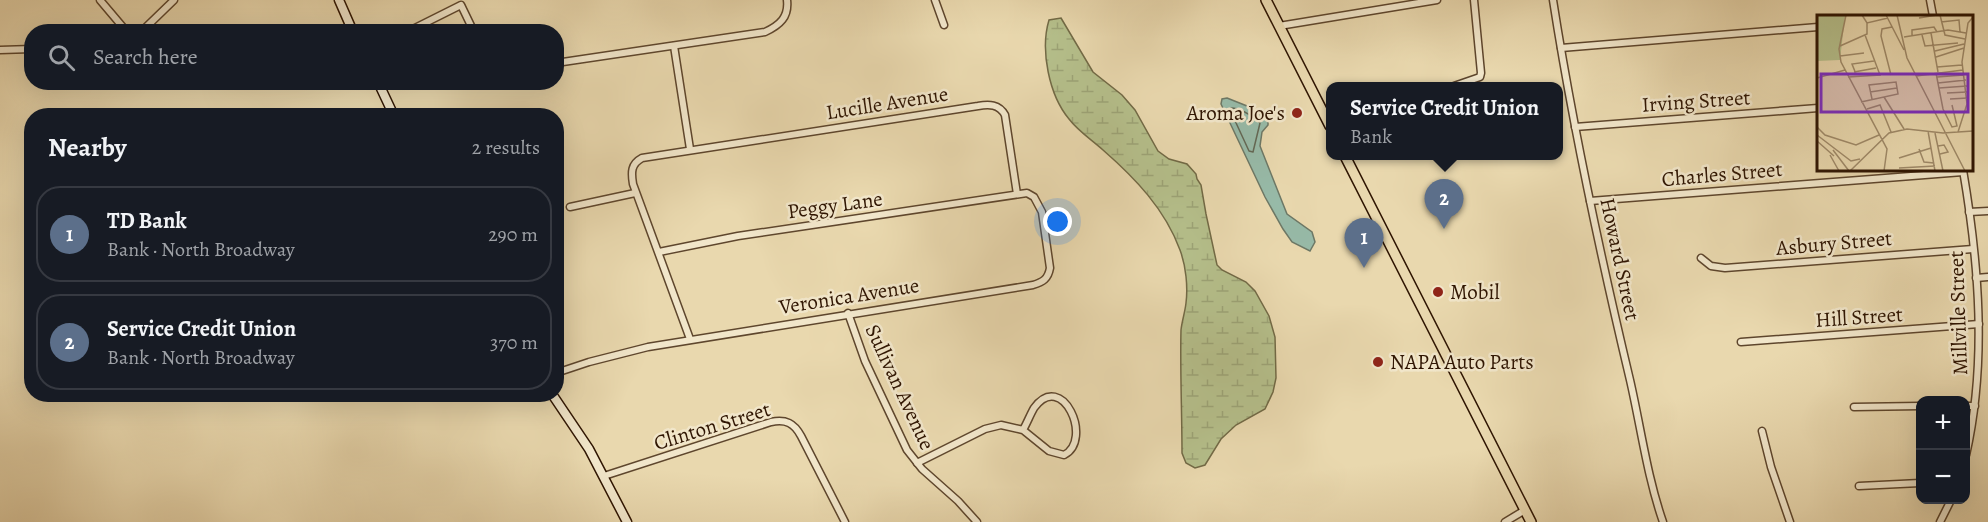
<!DOCTYPE html>
<meta charset="utf-8">
<style>
:root{--surface:#171b24;--page:#20242c;--text:#f1f3f6;--muted:#9ea1a6;--line:#363941;--accent:#2563eb}
body{margin:0;font-family:Alegreya,serif;background:var(--page);color:var(--text)}
.controls{position:absolute;right:18px;bottom:18px;display:grid;overflow:hidden;border-radius:12px;box-shadow:0 6px 24px #0002}
.controls button{width:54px;height:54px;display:grid;place-items:center;padding:0;border:0;border-bottom:2px solid var(--line);background:var(--surface);color:var(--text);font:30px sans-serif}
.you{position:absolute;left:1058px;top:222px;width:21px;height:21px;margin:-15px;border:4px solid #fff;border-radius:50%;background:#1a73e8;box-shadow:0 0 0 9px #1a73e833}
.badge{display:grid;place-items:center;width:39px;height:39px;border-radius:50%;background:var(--accent);color:#fff;font-size:20px;font-weight:700}
.pin{position:absolute;translate:-50% -50px;filter:drop-shadow(0 2px 3px #0008)}
.pin::after{content:'';position:absolute;top:32px;width:21px;height:18px;background:inherit;clip-path:polygon(0 0,100% 0,50% 100%)}
.popup{position:absolute;left:1326px;top:82px;width:237px;height:78px;box-sizing:border-box;display:grid;place-content:center;border-radius:12px;background:var(--surface);filter:drop-shadow(0 2px 4px #0005);font-size:20px;white-space:nowrap;color:var(--muted)}
.popup b{font-size:22px;color:var(--text)}
.popup::after{content:'';position:absolute;left:50%;top:100%;margin-left:-12px;border:12px solid transparent;border-top-color:var(--surface)}
.list{margin:0;padding:0;list-style:none}
h2{display:flex;justify-content:space-between;align-items:center;height:78px;margin:0;padding:0 24px;font-size:26px}
h2 small{font-size:20px;font-weight:400;color:var(--muted)}
.list li{display:grid;grid-template-columns:39px 1fr auto;gap:18px;align-items:center;box-sizing:border-box;height:96px;margin:0 12px 12px;padding:0 12px;border:2px solid var(--line);border-radius:24px}
.list b{display:block;font-size:22px;white-space:nowrap}
.list p{margin:0;font-size:20px;white-space:nowrap;color:var(--muted)}
.list em{font-size:20px;font-style:normal;color:var(--muted)}
.icon{flex:none;width:33px;height:33px;fill:none;stroke:currentColor;stroke-width:2;stroke-linecap:round;stroke-linejoin:round}
.map{position:relative;flex:none;width:1988px;height:522px;overflow:hidden}
.search{position:absolute;background:var(--surface);box-shadow:0 6px 24px #0002;left:24px;top:24px;width:540px;height:66px;display:flex;align-items:center;gap:15px;box-sizing:border-box;padding:0 21px;border-radius:24px;color:var(--muted);font-size:22px}
.panel{position:absolute;background:var(--surface);box-shadow:0 6px 24px #0002;left:24px;top:108px;width:540px;height:294px;border-radius:24px}
.map>svg:first-child{display:block}
.wetland{fill:url(#wetland-marsh);stroke:#726a46;stroke-width:1.5}
.water{fill:#97baa8;stroke:#6d7866;stroke-width:1.5}
.lines{fill:none;stroke-linecap:round;stroke-linejoin:round}
.shore{stroke:#636855;stroke-width:1.5}
.street-casing{stroke:#5e462d;stroke-width:9}
.secondary-casing{stroke:#2f1502;stroke-width:11}
.primary-casing{stroke:#2f1502;stroke-width:12}
.street{stroke:#f1e6ca;stroke-width:6}
.secondary{stroke:#f1e6ca;stroke-width:8}
.primary{stroke:#e9d8ae;stroke-width:9}
.poi-dot{fill:#8f2418;stroke:#f1e6ca;stroke-width:2}
.labels{text-anchor:middle;dominant-baseline:central;stroke-width:5;stroke-linejoin:round;paint-order:stroke}
.street-label{font-size:21px;fill:#2f1502;stroke:#f1e6ca}
.poi-label{font-size:21px;fill:#2f1502;stroke:#f1e6ca;text-anchor:start}
.inset-road{fill:none;stroke:#9f8a69;stroke-width:1.5}
.view{fill:#7b2cbf;fill-opacity:0.15;stroke:#7b2cbf;stroke-width:3}
.inset-edge{fill:none;stroke:#2f1502;stroke-width:3}
</style>
<div class="map">
<svg width="1988" height="522" viewBox="0 0 1988 522">
<defs>
<pattern id="wetland-marsh" width="20" height="14" patternUnits="userSpaceOnUse" patternTransform="scale(1.5)"><rect width="20" height="14" fill="#b5bf8b"/><path d="M1 5h8M5 5V1M11 12h8M15 12V8" fill="none" stroke="#9ca376"/></pattern>
</defs>
<rect width="100%" height="100%" fill="#e9d8ae"/>
<filter id="stains"><feTurbulence type="fractalNoise" baseFrequency=".00333" numOctaves="4"/><feColorMatrix values="0 0 0 0 .2 0 0 0 0 .09 0 0 0 0 .02 0 0 0 .5 -.17"/></filter>
<radialGradient id="worn" r=".72"><stop offset=".6" stop-color="#630" stop-opacity="0"/><stop offset="1" stop-color="#630" stop-opacity=".3"/></radialGradient>
<path class="wetland" d="M1061,18L1093,72L1122,95L1135,110L1158,151L1169,159L1187,164L1196,174L1197,179L1201,185L1206,214L1217,265L1222,270L1246,282L1255,291L1269,316L1275,337L1276,378L1273,392L1265,409L1236,425L1221,439L1205,465L1195,468L1186,463L1182,453C1182,412 1180,371 1181,330C1182,321 1185,312 1186,303C1188,287 1186,266 1180,250C1165,209 1135,178 1103,150C1092,140 1078,131 1069,119C1049,95 1040,50 1049,20Z"/>
<path class="water" d="M1227,98L1247,106L1268,120V125L1262,132L1260,146L1287,214L1312,232L1315,242L1310,251L1292,242L1283,229L1265,197L1221,104L1222,99Z"/>
<g class="lines">
<path class="shore" d="M1231,108C1241,108 1252,116 1260,123L1253,152L1249,151L1231,112Z"/>
<g class="street-casing">
<g id="street">
<path d="M100,0L127,32"/>
<path d="M935,0L944,25"/>
<path d="M1553,0C1573,128 1600,254 1630,380C1641,428 1647,476 1663,522"/>
<path d="M1930,0L1933,16"/>
<path d="M1279,26L1437,0"/>
<path d="M141,32L174,0"/>
<path d="M407,32L461,5L474,32"/>
<path d="M674,46L690,149"/>
<path d="M1561,48L1818,27"/>
<path d="M0,50L32,49"/>
<path d="M556,63L765,32C780,25 789,17 787,0"/>
<path d="M1454,86L1480,77L1481,73L1474,0"/>
<path d="M1575,127L1818,108"/>
<path d="M1963,170C1979,264 1987,362 1966,455"/>
<path d="M1590,201L1963,172"/>
<path d="M570,207L635,193"/>
<path d="M1969,212L1988,211"/>
<path d="M1701,258L1711,266L1725,268L1973,249"/>
<path d="M1976,278L1988,277"/>
<path d="M848,313L865,361L907,450L922,469L958,501L977,522"/>
<path d="M690,339L633,184C631,172 631,164 642,158L978,106C989,104 999,104 1005,115L1017,194"/>
<path d="M1741,342L1979,324"/>
<path d="M556,373L589,362L648,347L1033,285C1043,282 1048,279 1050,268L1042,212L1034,197L1027,193L738,236L659,252"/>
<path d="M1966,406H1975"/>
<path d="M1854,407L1920,406"/>
<path d="M1762,431L1771,467L1790,522"/>
<path d="M917,463L985,429L1001,425L1023,430L1049,451L1064,455C1094,440 1062,369 1034,408C1030,415 1027,423 1023,430"/>
<path d="M604,476L771,422C786,419 794,423 801,436L845,522"/>
<path d="M1859,486L1920,483"/>
<path d="M1505,522L1525,510"/>
<path d="M1940,522L1951,500"/>
</g>
</g>
<g class="secondary-casing">
<g id="secondary">
<path d="M339,0L353,32"/>
<path d="M378,82L394,116"/>
<path d="M552,394L589,449L627,522"/>
</g>
</g>
<g class="primary-casing">
<g id="primary">
<path d="M1266,0L1330,126"/>
<path d="M1345,156L1531,522"/>
</g>
</g>
<use href="#street" class="street"/>
<use href="#secondary" class="secondary"/>
<use href="#primary" class="primary"/>
</g>
<g class="poi-dot">
<circle cx="1297" cy="113" r="6"/>
<circle cx="1438" cy="292" r="6"/>
<circle cx="1378" cy="362" r="6"/>
</g>
<g class="labels">
<g class="street-label">
<text transform="translate(1696 101) rotate(-4)">Irving Street</text>
<text transform="translate(887 103) rotate(-9)">Lucille Avenue</text>
<text transform="translate(1722 174) rotate(-5)">Charles Street</text>
<text transform="translate(835 205) rotate(-8)">Peggy Lane</text>
<text transform="translate(1834 243) rotate(-5)">Asbury Street</text>
<text transform="translate(1620 259) rotate(78)">Howard Street</text>
<text transform="translate(849 296) rotate(-9)">Veronica Avenue</text>
<text transform="translate(1958 313) rotate(-92)">Millville Street</text>
<text transform="translate(1859 317) rotate(-4)">Hill Street</text>
<text transform="translate(900 387) rotate(65)">Sullivan Avenue</text>
<text transform="translate(712 426) rotate(-17)">Clinton Street</text>
</g>
<g class="poi-label">
<text x="1285" y="113" text-anchor="end">Aroma Joe's</text>
<text x="1450" y="292">Mobil</text>
<text x="1390" y="362">NAPA Auto Parts</text>
</g>
</g>
<g transform="translate(1817 15)">
<rect width="156" height="156" fill="#e9d8ae"/>
<path d="M0,0L28,1L23,45L0,46Z" fill="#b5bf8b"/>
<path class="inset-road" d="M29,0L22,34L24,47L70,134L67,156M45,0L50,8L71,3M69,0L87,35M80,0L90,43L148,156M123,0L128,20L148,24M102,3L120,0M124,7L142,5L143,17M114,18L121,57M105,20L108,31L141,28M95,21V15L117,12L120,17M87,22L131,15L149,18M23,31L50,19V8M118,36L147,29M23,41L47,38M119,42L147,33M120,52L145,50M37,57L59,53M119,58L126,94L135,112L140,111L135,90M39,59L35,49L57,46M74,60L64,21L65,14L75,12M99,61L146,55M31,62L63,60L48,20M120,62L147,60M0,63L28,55M121,68L149,65M122,73L150,71M53,77L80,73M130,78L150,77M67,82L87,114M133,84L151,83M44,87L81,79L79,67L52,70L55,84M50,94L63,90L74,117M0,112L8,120L39,130L62,120M111,116L118,156M141,117L150,89L145,47L151,8L156,2M118,118L126,156M0,120L34,146L43,144M0,126L17,141M121,131L127,130L131,137L123,139M102,134L107,147L117,148M16,135L32,156M13,140L22,156M82,143L114,133M82,153L118,151M33,156L72,118L90,114L126,118L156,116"/>
<path class="view" d="M4,59H151V97H4Z"/>
<rect width="156" height="156" class="inset-edge"/>
</g>
<rect width="100%" height="100%" filter="url(#stains)"/>
<rect width="100%" height="100%" fill="url(#worn)"/>
</svg>
<div class="controls">
<button>+</button>
<button>−</button>
</div>
<div class="you"></div>
<div class="pin badge" style="left:1364px;top:268px;background:#5c6f8a">1</div>
<div class="pin badge" style="left:1444px;top:229px;background:#5c6f8a">2</div>
<div class="popup"><b>Service Credit Union</b>Bank</div>
<div class="search"><svg class="icon" aria-label="search" viewBox="0 0 24 24"><circle cx="10" cy="10" r="6"/><path d="M15 15l6 6"/></svg>Search here</div>
<section class="panel">
<h2>Nearby<small>2 results</small></h2>
<ul class="list">
<li><span class="badge" style="background:#5c6f8a">1</span><div><b>TD Bank</b><p>Bank · North Broadway</p></div><em>290 m</em></li>
<li><span class="badge" style="background:#5c6f8a">2</span><div><b>Service Credit Union</b><p>Bank · North Broadway</p></div><em>370 m</em></li>
</ul>
</section>
</div>
